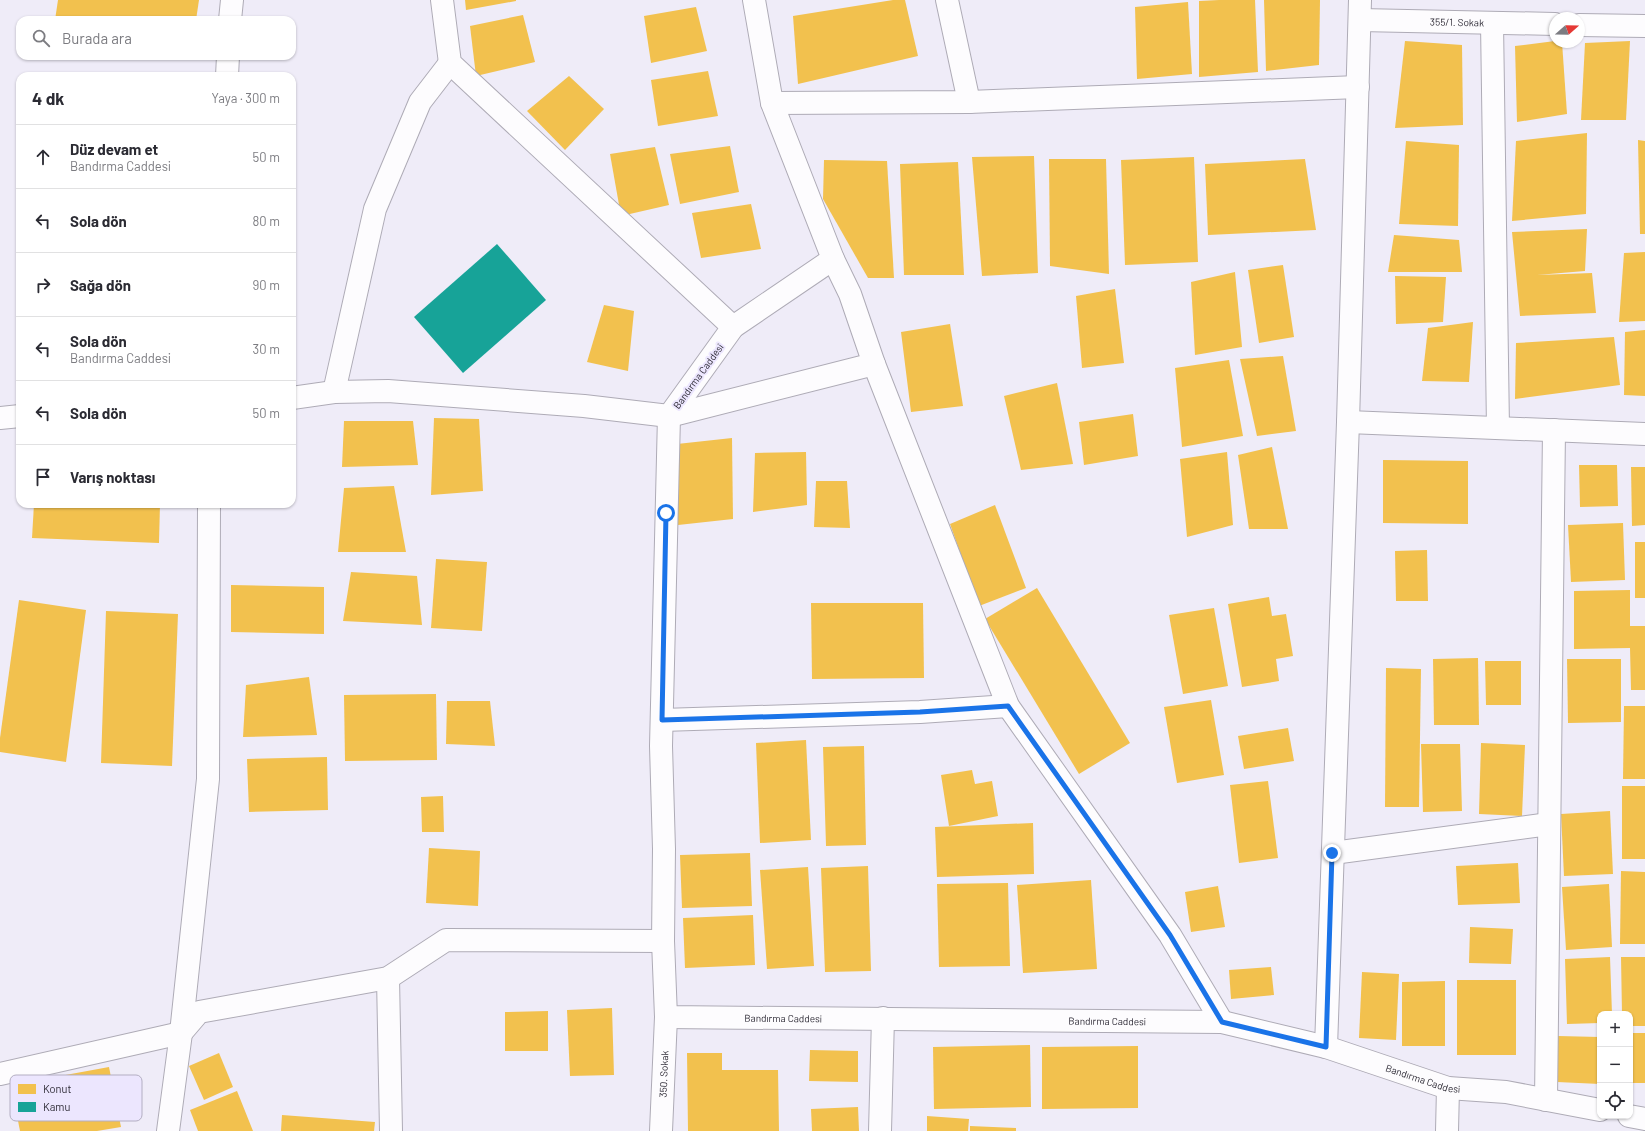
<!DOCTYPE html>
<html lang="tr">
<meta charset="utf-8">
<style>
:root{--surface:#fff;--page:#f2f2f3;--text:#2b2b33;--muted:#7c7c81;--line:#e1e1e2}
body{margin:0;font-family:Barlow,sans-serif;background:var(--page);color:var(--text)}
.controls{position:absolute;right:12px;bottom:12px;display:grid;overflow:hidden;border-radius:8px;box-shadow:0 1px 3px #0004}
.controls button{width:36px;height:36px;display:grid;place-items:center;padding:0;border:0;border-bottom:1px solid var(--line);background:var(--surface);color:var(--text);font:20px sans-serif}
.compass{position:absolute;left:1549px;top:12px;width:36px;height:36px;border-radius:50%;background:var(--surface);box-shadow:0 1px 3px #0004;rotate:70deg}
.stop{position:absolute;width:12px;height:12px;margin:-9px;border:3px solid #1a73e8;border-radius:50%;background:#fff}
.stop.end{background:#1a73e8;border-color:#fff;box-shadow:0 1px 4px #0008}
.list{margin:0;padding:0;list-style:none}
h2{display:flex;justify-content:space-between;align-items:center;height:52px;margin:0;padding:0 16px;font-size:17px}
h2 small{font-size:13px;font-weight:400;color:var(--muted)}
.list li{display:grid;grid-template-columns:26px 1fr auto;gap:12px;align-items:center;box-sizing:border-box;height:64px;padding:0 16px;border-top:1px solid var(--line)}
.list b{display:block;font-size:15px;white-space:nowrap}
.list p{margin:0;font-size:13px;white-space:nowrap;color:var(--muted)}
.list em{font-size:13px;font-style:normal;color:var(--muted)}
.icon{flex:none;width:22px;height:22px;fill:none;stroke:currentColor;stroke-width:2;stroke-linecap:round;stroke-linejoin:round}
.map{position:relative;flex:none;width:1645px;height:1131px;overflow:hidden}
.search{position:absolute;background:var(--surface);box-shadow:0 1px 3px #0004;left:16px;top:16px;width:280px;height:44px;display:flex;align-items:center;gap:10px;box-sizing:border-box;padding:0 14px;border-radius:12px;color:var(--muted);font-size:15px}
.panel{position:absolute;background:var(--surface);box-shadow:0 1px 3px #0004;left:16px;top:72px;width:280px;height:436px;border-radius:12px}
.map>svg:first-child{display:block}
.homes{fill:#f2c14e}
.public{fill:#17a398}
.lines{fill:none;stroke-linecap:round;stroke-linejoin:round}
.street-casing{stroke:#aeabb6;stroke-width:24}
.secondary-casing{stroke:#aeabb6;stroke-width:24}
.street{stroke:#fdfcfe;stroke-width:22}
.secondary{stroke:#fdfcfe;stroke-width:22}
.route{stroke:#1a73e8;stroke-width:5}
.labels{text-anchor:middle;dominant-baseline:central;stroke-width:4;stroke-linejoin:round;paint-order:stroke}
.street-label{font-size:10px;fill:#2e2b36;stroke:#ece6fe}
.key{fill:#ece6fe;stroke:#b3aec2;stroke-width:1}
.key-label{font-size:11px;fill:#2e2b36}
</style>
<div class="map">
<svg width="1645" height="1131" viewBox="0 0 1645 1131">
<rect width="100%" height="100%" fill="#efecf8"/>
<g class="homes">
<path d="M58,0H199L196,20H55Z"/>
<path d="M465,0H516V1L466,10Z"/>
<path d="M893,0H905L918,56L798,84L793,16Z"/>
<path d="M1219,0H1255L1258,72L1199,77V1Z"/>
<path d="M1264,0H1320L1319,65L1266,71Z"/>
<path d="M1188,2L1192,74L1137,79L1135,7Z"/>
<path d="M696,7L707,51L651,63L644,16Z"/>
<path d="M523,15L535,62L476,76L470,26Z"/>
<path d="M1405,41L1462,45L1463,125L1395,128Z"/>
<path d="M1555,41L1562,42L1567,114L1517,122L1515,46Z"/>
<path d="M1630,41L1626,120H1581L1585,43Z"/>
<path d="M708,71L718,116L658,126L651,80Z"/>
<path d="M569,76L604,109L565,150L527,111Z"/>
<path d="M1587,133L1586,214L1512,221L1516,141Z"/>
<path d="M1638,140L1645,141V234H1640Z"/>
<path d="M1406,141L1459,145L1458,226L1399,224Z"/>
<path d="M730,146L739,192L680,204L670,154Z"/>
<path d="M655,147L669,205L621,216L610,154Z"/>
<path d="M1034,156L1038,273L982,276L972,157Z"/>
<path d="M1194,157L1198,262L1125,265L1121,160Z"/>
<path d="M1049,159H1106L1109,274L1050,266Z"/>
<path d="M1305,159L1316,230L1208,235L1205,164Z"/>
<path d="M824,160L887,161L894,278H868L823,199Z"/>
<path d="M958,162L964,275H904L900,164Z"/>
<path d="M751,204L761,249L701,258L692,213Z"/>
<path d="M1587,229L1585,271L1537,275L1592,273L1596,313L1520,316L1512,232Z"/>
<path d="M1394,235L1459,240L1462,272H1388Z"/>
<path d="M1645,252V321L1619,322L1624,253Z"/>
<path d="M1283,265L1294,337L1259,343L1248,270Z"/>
<path d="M1235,272L1242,347L1195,355L1191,282Z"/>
<path d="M1395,276L1446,277L1443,322L1396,324Z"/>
<path d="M1115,289L1124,363L1082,368L1076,296Z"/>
<path d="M604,305L634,311L628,371L587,362Z"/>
<path d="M1473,322L1469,382L1422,381L1428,328Z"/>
<path d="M950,324L963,406L911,412L901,332Z"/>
<path d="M1645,330V396L1624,395L1625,332Z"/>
<path d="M1614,337L1620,385L1515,399L1516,343Z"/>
<path d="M1283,356L1296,431L1257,436L1240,359Z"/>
<path d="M1229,360L1243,436L1182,447L1175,368Z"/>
<path d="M1057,383L1073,464L1021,470L1004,396Z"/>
<path d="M1133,414L1138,456L1084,465L1079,422Z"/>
<path d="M434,418L479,419L483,491L431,495Z"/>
<path d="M344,421H413L418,465L342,467Z"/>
<path d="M732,438L733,519L678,525L677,444Z"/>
<path d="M1272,447L1288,529H1249L1238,455Z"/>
<path d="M806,452L807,505L753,512L755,453Z"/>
<path d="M1227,452L1233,525L1187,537L1180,459Z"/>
<path d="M1383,460L1468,461V524L1383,523Z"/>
<path d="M1579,465H1617L1618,506L1580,507Z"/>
<path d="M1631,467H1645V525L1632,526Z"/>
<path d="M816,481H847L850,528L814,527Z"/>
<path d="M394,486L406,552H338L344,488Z"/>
<path d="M34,504H160L159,543L32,538Z"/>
<path d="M995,505L1026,588L979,606L950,524Z"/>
<path d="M1623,523L1625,580L1571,582L1568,525Z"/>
<rect x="1635" y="542" width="10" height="56"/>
<path d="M1427,550L1428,601H1396L1395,551Z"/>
<path d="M436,559L487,562L482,631L431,628Z"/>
<path d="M351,572L417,576L422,625L343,621Z"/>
<path d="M231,585L324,587V634L231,632Z"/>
<path d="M1037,588L1130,743L1079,774L985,619Z"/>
<path d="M1630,590V626H1645V690H1631L1630,648L1574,649V591Z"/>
<path d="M1269,597L1272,616L1286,614L1293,656L1276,659L1279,681L1242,687L1228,604Z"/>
<path d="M19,600L86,610L66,762L0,752V738Z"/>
<path d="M811,603H923L924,678L812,679Z"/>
<path d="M1214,608L1228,686L1183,694L1169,615Z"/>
<path d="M106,611L178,614L172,766L101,763Z"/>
<path d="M1478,658L1479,725H1434L1433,659Z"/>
<path d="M1567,659H1621V722L1568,723Z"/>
<path d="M1485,661H1521V705H1486Z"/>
<path d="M1386,668L1421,669L1419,807H1385Z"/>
<path d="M309,677L317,735L243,737L246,685Z"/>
<path d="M436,694L437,760L345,761L344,695Z"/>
<path d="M1211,700L1224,775L1177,783L1164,707Z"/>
<path d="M447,701H490L495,746L446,744Z"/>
<path d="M1624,706H1645V779H1623Z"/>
<path d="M1288,728L1294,761L1244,769L1238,736Z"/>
<path d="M806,740L811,840L760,843L756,743Z"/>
<path d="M1481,743L1525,745L1522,816L1479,814Z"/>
<path d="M1421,744H1460L1462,811L1423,812Z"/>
<path d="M864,746L866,845L826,846L823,747Z"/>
<path d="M327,757L328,810L249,812L247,759Z"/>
<path d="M972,770L975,784L992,781L998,816L949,826L941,775Z"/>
<path d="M1268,781L1278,858L1239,863L1230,785Z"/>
<rect x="1622" y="786" width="23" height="73"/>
<path d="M443,796L444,832H422L421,797Z"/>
<path d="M1610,811L1613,874L1564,876L1561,814Z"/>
<path d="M1033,823L1034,874L937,877L935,827Z"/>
<path d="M429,848L480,851L478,906L426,903Z"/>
<path d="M750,853L752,906L682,908L680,855Z"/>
<path d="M1518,863L1520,903L1458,905L1456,866Z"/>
<path d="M868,866L871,971L825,972L821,868Z"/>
<path d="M808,867L814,966L767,969L760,870Z"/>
<path d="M1621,871L1645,872V944H1620Z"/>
<path d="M1091,880L1097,969L1023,973L1017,885Z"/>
<path d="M1008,883L1010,966L939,967L937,884Z"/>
<path d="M1609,884L1612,947L1566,950L1562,887Z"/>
<path d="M1218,886L1225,927L1191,932L1185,892Z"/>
<path d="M753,915L755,965L685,968L683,918Z"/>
<path d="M1470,927L1513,929L1511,964L1469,963Z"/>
<path d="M1610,957L1612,1014H1600V1023L1567,1024L1565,959Z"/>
<path d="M1621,957H1645V1026H1630V1014H1622Z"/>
<path d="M1271,967L1274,995L1231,999L1229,970Z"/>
<path d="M1362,972L1399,974L1396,1040L1359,1038Z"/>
<rect x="1457" y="980" width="59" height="75"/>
<path d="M1445,981V1046H1402V982Z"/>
<path d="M612,1008L614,1075L570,1076L567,1010Z"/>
<path d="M548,1011V1051H505V1012Z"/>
<rect x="1630" y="1033" width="15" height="50"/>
<path d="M1558,1036L1600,1037V1084L1557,1082Z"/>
<path d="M1030,1045L1031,1107L934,1109L933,1047Z"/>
<path d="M1138,1046V1108L1042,1109V1047Z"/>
<path d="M810,1050L858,1051V1082L809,1081Z"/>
<path d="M219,1053L233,1087L204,1100L189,1066Z"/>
<path d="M687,1053H722V1070H778L779,1131H688Z"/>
<path d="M109,1067L121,1127L97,1131H20L11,1085Z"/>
<path d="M237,1091L253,1131H198L190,1110Z"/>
<path d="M858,1107L859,1131H812L811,1109Z"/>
<path d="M282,1115L375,1122L374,1131H281Z"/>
<path d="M927,1116L969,1119L968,1131H927Z"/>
<path d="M970,1126L1016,1128V1131H970Z"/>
</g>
<path class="public" d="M497,244L546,300L463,373L414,317Z"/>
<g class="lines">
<g class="street-casing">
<g id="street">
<path d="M442,0L450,63L733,327L833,259L772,103L754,0"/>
<path d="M947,0L969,102"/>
<path d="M230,20L232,0"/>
<path id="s1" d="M1360,20L1555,24"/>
<path d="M1492,23L1498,428"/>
<path d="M1579,25L1645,26"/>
<path d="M227,76L228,56"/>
<path d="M772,103L969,102L1358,87"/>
<path d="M833,259L850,294L874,364L1008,706L1170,935L1222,1022"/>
<path d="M334,392L375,209L420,102L450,63"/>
<path d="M292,398L334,392L388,391L584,406L669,416L874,364"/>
<path d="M0,418L20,416"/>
<path d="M1348,422L1645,434"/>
<path d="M662,720L920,712L1008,706"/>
<path d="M1333,853L1549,824"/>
<path d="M388,978L391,1131"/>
<path d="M1326,1047L1348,422L1360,0"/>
<path d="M0,1074L181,1033L199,1012L388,978L446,940L663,941"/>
<path d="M1546,1100L1554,430"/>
<path d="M168,1131L181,1033L208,779L209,504"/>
<path id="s2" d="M661,1131L666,1017"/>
<path d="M880,1131L883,1018"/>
<path d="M1447,1131L1448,1088"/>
</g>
</g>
<g class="secondary-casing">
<g id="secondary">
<path id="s3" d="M733,327L669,416L661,746L664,849L663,941L666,1017L1222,1022L1326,1047L1448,1088L1506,1092L1600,1110"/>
<path d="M1629,1116L1645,1119"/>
</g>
</g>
<use href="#street" class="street"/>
<use href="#secondary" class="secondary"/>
</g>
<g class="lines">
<path class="route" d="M666,513L662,720L920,712L1008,706L1170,935L1222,1022L1326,1047L1332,853"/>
</g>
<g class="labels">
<g class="street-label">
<text stroke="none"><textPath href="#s1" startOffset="97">355/1. Sokak</textPath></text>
<text transform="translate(698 376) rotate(-54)">Bandırma Caddesi</text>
<text stroke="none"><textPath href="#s3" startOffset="828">Bandırma Caddesi</textPath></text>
<text stroke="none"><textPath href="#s3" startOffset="1152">Bandırma Caddesi</textPath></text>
<text stroke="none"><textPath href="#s2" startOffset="57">350. Sokak</textPath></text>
<text stroke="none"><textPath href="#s3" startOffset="1476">Bandırma Caddesi</textPath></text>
</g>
</g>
<rect x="10" y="1075" width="132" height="46" rx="6" class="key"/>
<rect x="18" y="1084" width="18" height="10" fill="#f2c14e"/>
<rect x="18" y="1102" width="18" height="10" fill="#17a398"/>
<g class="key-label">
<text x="43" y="1093">Konut</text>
<text x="43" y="1111">Kamu</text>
</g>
</svg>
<div class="controls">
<button>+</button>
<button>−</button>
<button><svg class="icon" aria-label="locate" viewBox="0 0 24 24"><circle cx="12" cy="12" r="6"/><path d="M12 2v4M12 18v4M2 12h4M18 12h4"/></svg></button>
</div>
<svg class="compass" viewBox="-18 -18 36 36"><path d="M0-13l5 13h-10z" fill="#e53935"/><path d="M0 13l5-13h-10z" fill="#7c7c81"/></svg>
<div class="stop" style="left:666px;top:513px"></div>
<div class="stop end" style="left:1332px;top:853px"></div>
<div class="search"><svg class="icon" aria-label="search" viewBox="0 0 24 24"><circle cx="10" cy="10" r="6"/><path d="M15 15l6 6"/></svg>Burada ara</div>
<section class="panel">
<h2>4 dk<small>Yaya · 300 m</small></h2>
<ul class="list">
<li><svg class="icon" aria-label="ahead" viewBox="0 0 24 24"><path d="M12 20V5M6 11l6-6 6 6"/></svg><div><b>Düz devam et</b><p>Bandırma Caddesi</p></div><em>50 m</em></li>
<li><svg class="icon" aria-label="left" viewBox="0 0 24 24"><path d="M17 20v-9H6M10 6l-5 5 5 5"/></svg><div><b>Sola dön</b></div><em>80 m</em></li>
<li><svg class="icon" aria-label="right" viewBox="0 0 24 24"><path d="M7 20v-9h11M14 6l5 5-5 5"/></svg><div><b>Sağa dön</b></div><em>90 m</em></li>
<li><svg class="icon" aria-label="left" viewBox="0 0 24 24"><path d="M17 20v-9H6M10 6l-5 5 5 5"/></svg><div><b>Sola dön</b><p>Bandırma Caddesi</p></div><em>30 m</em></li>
<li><svg class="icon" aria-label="left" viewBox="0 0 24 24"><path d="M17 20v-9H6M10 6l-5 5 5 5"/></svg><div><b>Sola dön</b></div><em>50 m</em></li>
<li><svg class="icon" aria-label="arrive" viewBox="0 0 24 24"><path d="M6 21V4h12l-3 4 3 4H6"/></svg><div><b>Varış noktası</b></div></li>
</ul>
</section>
</div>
